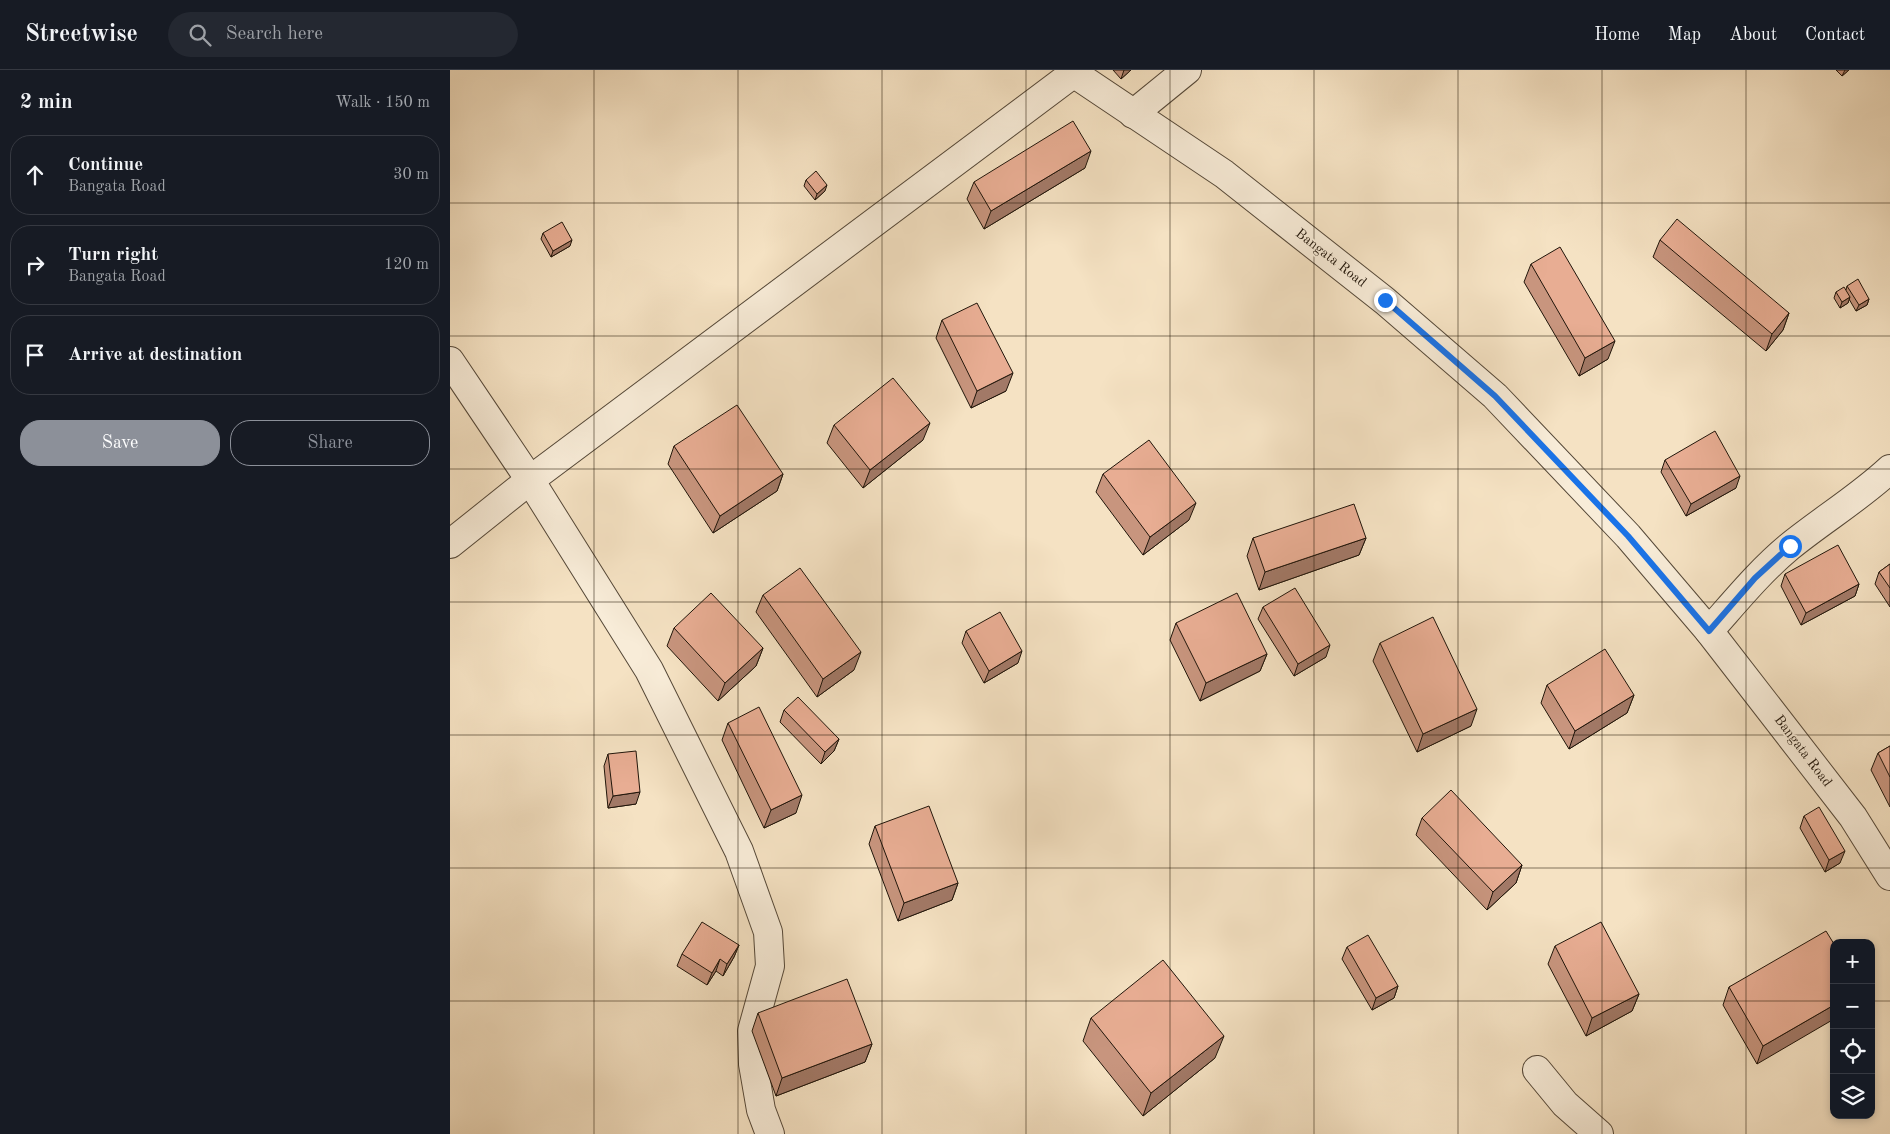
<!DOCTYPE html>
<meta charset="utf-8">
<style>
:root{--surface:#171b24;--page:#242831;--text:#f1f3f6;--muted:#9ea1a6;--line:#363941;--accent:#8c9099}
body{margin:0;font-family:"Old Standard TT",serif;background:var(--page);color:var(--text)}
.controls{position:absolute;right:15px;bottom:15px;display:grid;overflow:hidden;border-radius:10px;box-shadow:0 2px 8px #0003}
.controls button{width:45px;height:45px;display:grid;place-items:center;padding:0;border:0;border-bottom:1px solid var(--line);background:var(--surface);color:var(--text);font:25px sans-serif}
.stop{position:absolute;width:15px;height:15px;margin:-11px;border:4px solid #1a73e8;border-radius:50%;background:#fff}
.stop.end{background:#1a73e8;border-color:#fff;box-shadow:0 1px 5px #0008}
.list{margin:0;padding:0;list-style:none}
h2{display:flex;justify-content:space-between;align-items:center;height:65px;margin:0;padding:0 20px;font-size:21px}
h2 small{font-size:16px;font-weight:400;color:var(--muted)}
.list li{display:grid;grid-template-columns:32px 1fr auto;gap:15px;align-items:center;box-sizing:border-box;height:80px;margin:0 10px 10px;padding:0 10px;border:1px solid var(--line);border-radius:20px}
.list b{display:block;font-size:19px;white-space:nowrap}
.list p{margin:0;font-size:16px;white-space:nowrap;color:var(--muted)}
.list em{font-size:16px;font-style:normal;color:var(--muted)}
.actions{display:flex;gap:10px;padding:15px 20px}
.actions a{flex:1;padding:11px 0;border:1px solid var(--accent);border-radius:20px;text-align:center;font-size:18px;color:var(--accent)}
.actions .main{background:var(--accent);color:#fff}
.icon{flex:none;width:28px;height:28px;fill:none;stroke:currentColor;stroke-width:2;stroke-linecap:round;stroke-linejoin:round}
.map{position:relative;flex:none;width:1440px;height:1064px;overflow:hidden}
header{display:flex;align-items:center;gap:30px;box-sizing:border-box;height:70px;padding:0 25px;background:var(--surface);border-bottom:1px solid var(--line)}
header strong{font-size:24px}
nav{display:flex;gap:28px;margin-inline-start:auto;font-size:18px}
.search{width:350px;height:45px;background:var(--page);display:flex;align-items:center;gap:12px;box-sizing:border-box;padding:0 18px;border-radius:28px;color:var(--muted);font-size:19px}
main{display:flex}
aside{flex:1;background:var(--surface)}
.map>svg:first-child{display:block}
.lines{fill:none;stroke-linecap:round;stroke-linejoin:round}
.minor-casing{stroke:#554838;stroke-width:30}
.minor{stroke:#f8ecd8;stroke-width:28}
.wall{fill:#c8957e;stroke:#20150a}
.shaded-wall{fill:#a27967;stroke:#20150a}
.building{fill:#e8ad93;stroke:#20150a}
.route{stroke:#1a73e8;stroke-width:6}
.grid{fill:none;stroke:#20150a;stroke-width:1;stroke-opacity:0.55}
.labels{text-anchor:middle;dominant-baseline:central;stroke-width:4;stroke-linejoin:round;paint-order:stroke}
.street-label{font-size:14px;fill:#20150a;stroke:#f8ecd8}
</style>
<header>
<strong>Streetwise</strong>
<div class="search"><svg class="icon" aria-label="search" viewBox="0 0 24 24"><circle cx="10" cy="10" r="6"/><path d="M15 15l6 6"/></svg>Search here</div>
<nav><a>Home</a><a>Map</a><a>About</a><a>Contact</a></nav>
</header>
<main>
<aside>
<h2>2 min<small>Walk · 150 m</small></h2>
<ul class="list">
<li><svg class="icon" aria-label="ahead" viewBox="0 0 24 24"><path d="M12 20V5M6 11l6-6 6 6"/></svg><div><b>Continue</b><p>Bangata Road</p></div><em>30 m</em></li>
<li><svg class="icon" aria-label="right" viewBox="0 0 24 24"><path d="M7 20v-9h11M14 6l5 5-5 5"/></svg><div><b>Turn right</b><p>Bangata Road</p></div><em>120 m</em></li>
<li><svg class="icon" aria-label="arrive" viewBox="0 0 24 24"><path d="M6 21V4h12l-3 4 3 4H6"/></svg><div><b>Arrive at destination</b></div></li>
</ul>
<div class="actions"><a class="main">Save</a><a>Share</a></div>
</aside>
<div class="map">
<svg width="1440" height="1064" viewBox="0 0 1440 1064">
<rect width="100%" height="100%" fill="#f5e2c3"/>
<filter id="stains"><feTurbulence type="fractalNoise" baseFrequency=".004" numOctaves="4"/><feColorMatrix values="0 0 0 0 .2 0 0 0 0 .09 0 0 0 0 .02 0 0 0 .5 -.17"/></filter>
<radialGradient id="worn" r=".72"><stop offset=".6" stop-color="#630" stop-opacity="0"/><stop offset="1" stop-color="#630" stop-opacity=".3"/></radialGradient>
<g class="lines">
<g class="minor-casing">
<g id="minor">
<path d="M619,0L774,104L935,231L1045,326L1178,466L1259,561L1403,747L1440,806"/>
<path d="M683,44L737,0"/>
<path d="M0,291L80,410L199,600L289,781L318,862L320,896L302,961L303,994L311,1040L320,1064"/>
<path d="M0,474L80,410L624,3"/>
<path d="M1259,561C1285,532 1309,502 1339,477C1372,450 1409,428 1440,399"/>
<path d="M1087,1000L1115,1034L1149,1064"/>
</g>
</g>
<use href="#minor" class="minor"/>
</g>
<g class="wall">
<path d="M663,0H681L671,9Z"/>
<path d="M1386,0H1399L1392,6Z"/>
<path d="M635,98L534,159L517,129L524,112Z"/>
<path d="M356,110L375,121L365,130L354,116Z"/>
<path d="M93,163L120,176L101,187L91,169Z"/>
<path d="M1210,170L1339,243L1333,260L1316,281L1203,187Z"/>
<path d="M1081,194L1158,289L1129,306L1074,212Z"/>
<path d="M1397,216L1419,229L1417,235L1406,241L1399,229L1398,233L1390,238L1384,228L1386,222L1396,220Z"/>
<path d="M492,250L556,321L521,338L486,268Z"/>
<path d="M384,355L473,370L413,418L377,373Z"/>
<path d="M224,376L333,404L327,421L263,463L218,394Z"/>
<path d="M1215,390L1286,418L1236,446L1211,402Z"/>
<path d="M653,404L739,450L693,485L646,422Z"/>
<path d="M803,468H916L909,485L809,520L797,486Z"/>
<path d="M1440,494V537L1425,514L1429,502Z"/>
<path d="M1335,504L1409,514L1405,526L1351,555L1331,516Z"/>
<path d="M313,525L404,600L367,627L306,542Z"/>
<path d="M813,537L876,587L844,606L808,549Z"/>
<path d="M726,553L817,584L810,601L750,631L720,570Z"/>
<path d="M224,558L313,578L306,596L268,631L217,576Z"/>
<path d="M516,561L568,593L534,613L512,573Z"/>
<path d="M930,573L1021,656L967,682L923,591Z"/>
<path d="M1097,615L1184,625L1177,643L1119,679L1091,633Z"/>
<path d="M334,640L389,669L384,681L371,694L330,652Z"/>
<path d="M278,653L346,743L314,758L272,670Z"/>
<path d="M1440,676V737L1421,700L1428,683Z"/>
<path d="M158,684L186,734L158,738L154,696Z"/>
<path d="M1354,746L1390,793L1375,802L1350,758Z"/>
<path d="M972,748L1072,795L1066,813L1037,840L966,765Z"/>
<path d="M425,756L508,813L502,830L448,851L419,774Z"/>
<path d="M1384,874L1307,994L1273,935L1279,917Z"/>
<path d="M289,875L284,887L273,906L266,901L257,915L227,896L232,884Z"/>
<path d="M1105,876L1189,924L1182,941L1136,966L1098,894Z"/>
<path d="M897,877L948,916L944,928L922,940L892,889Z"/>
<path d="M308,943L422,974L415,992L326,1026L302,961Z"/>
<path d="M641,948L765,988L693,1046L633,971Z"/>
</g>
<g class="shaded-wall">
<path d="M674,0H681L671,9Z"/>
<path d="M1395,0H1399L1392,6Z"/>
<path d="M641,81L635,98L534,159L541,141Z"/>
<path d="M377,115L375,121L365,130L367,124Z"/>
<path d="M122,170L120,176L101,187L103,181Z"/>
<path d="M1400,227L1398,233L1390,238L1392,232Z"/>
<path d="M1419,229L1417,235L1406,241L1409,235Z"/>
<path d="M1339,243L1333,260L1316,281L1322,264Z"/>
<path d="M1165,271L1158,289L1129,306L1135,288Z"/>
<path d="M563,303L556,321L521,338L527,321Z"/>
<path d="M480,353L473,370L413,418L420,400Z"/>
<path d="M333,404L327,421L263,463L270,446Z"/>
<path d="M1290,406L1286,418L1236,446L1241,434Z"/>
<path d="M746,433L739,450L693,485L700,467Z"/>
<path d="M916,468L909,485L809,520L815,502Z"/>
<path d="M1409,514L1405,526L1351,555L1356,543Z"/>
<path d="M880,575L876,587L844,606L848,594Z"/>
<path d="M313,578L306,596L268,631L275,613Z"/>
<path d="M572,581L568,593L534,613L539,601Z"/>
<path d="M411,582L404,600L367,627L373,609Z"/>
<path d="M817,584L810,601L750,631L756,613Z"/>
<path d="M1184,625L1177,643L1119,679L1125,661Z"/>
<path d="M1027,639L1021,656L967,682L973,664Z"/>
<path d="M389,669L384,681L371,694L375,682Z"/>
<path d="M190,722L186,734L158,738L163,726Z"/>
<path d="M352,725L346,743L314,758L321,740Z"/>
<path d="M1395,781L1390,793L1375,802L1379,790Z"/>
<path d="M1072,795L1066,813L1037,840L1043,822Z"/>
<path d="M508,813L502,830L448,851L454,833Z"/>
<path d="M289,875L284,887L273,906L277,894Z"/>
<path d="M270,889L266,901L257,915L262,903Z"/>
<path d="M948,916L944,928L922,940L926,928Z"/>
<path d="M1189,924L1182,941L1136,966L1142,948Z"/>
<path d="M1384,935V949L1307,994L1313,976Z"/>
<path d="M774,966L765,988L693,1046L701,1023Z"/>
<path d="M422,974L415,992L326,1026L332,1008Z"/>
</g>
<g class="building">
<path d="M623,51L641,81L541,141L524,112Z"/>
<path d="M366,101L377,115L367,124L356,110Z"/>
<path d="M1227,149L1339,243L1322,264L1210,170Z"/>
<path d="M112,152L122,170L103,181L93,163Z"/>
<path d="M1110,177L1165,271L1135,288L1081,194Z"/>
<path d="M1408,209L1419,229L1409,235L1397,216Z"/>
<path d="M1394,217L1400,227L1392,232L1386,222Z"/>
<path d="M527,233L563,303L527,321L492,250Z"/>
<path d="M443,308L480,353L420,400L384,355Z"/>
<path d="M287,335L333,404L270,446L224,376Z"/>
<path d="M1265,361L1290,406L1241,434L1215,390Z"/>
<path d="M699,370L746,433L700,467L653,404Z"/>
<path d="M904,434L916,468L815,502L803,468Z"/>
<path d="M1388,475L1409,514L1356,543L1335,504Z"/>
<path d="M1440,494V518L1429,502Z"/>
<path d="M350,498L411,582L373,609L313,525Z"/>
<path d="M845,518L880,575L848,594L813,537Z"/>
<path d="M261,523L313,578L275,613L224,558Z"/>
<path d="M787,523L817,584L756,613L726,553Z"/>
<path d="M550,542L572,581L539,601L516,561Z"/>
<path d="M983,547L1027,639L973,664L930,573Z"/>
<path d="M1155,579L1184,625L1125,661L1097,615Z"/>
<path d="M348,627L389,669L375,682L334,640Z"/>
<path d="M309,637L352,725L321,740L278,653Z"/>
<path d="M1440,676V707L1428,683Z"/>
<path d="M186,681L190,722L163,726L158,684Z"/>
<path d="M1001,720L1072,795L1043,822L972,748Z"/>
<path d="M479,736L508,813L454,833L425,756Z"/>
<path d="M1369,737L1395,781L1379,790L1354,746Z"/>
<path d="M252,852L289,875L277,894L270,889L262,903L232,884Z"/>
<path d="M1151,852L1189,924L1142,948L1105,876Z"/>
<path d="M1376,861L1384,874V935L1313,976L1279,917Z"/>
<path d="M918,865L948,916L926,928L897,877Z"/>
<path d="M713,890L774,966L701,1023L641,948Z"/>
<path d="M397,909L422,974L332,1008L308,943Z"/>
</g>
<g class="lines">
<path class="route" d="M935,230L1045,326L1178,466L1259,561L1305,508L1340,476"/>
</g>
<path class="grid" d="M144,0V1064M288,0V1064M432,0V1064M576,0V1064M720,0V1064M864,0V1064M1008,0V1064M1152,0V1064M1296,0V1064M0,133H1440M0,266H1440M0,399H1440M0,532H1440M0,665H1440M0,798H1440M0,931H1384M1421,931H1440"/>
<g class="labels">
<g class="street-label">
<text transform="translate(881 188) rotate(38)">Bangata Road</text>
<text transform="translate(1353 681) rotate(53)">Bangata Road</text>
</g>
</g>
<rect width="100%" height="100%" filter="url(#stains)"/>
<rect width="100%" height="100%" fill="url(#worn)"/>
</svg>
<div class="controls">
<button>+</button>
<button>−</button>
<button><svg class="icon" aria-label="locate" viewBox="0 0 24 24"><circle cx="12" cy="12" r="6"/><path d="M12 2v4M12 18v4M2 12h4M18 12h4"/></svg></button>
<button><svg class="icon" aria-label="layers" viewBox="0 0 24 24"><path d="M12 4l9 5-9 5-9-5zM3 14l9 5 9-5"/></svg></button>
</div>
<div class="stop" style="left:1340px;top:476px"></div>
<div class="stop end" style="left:935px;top:230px"></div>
</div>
</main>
